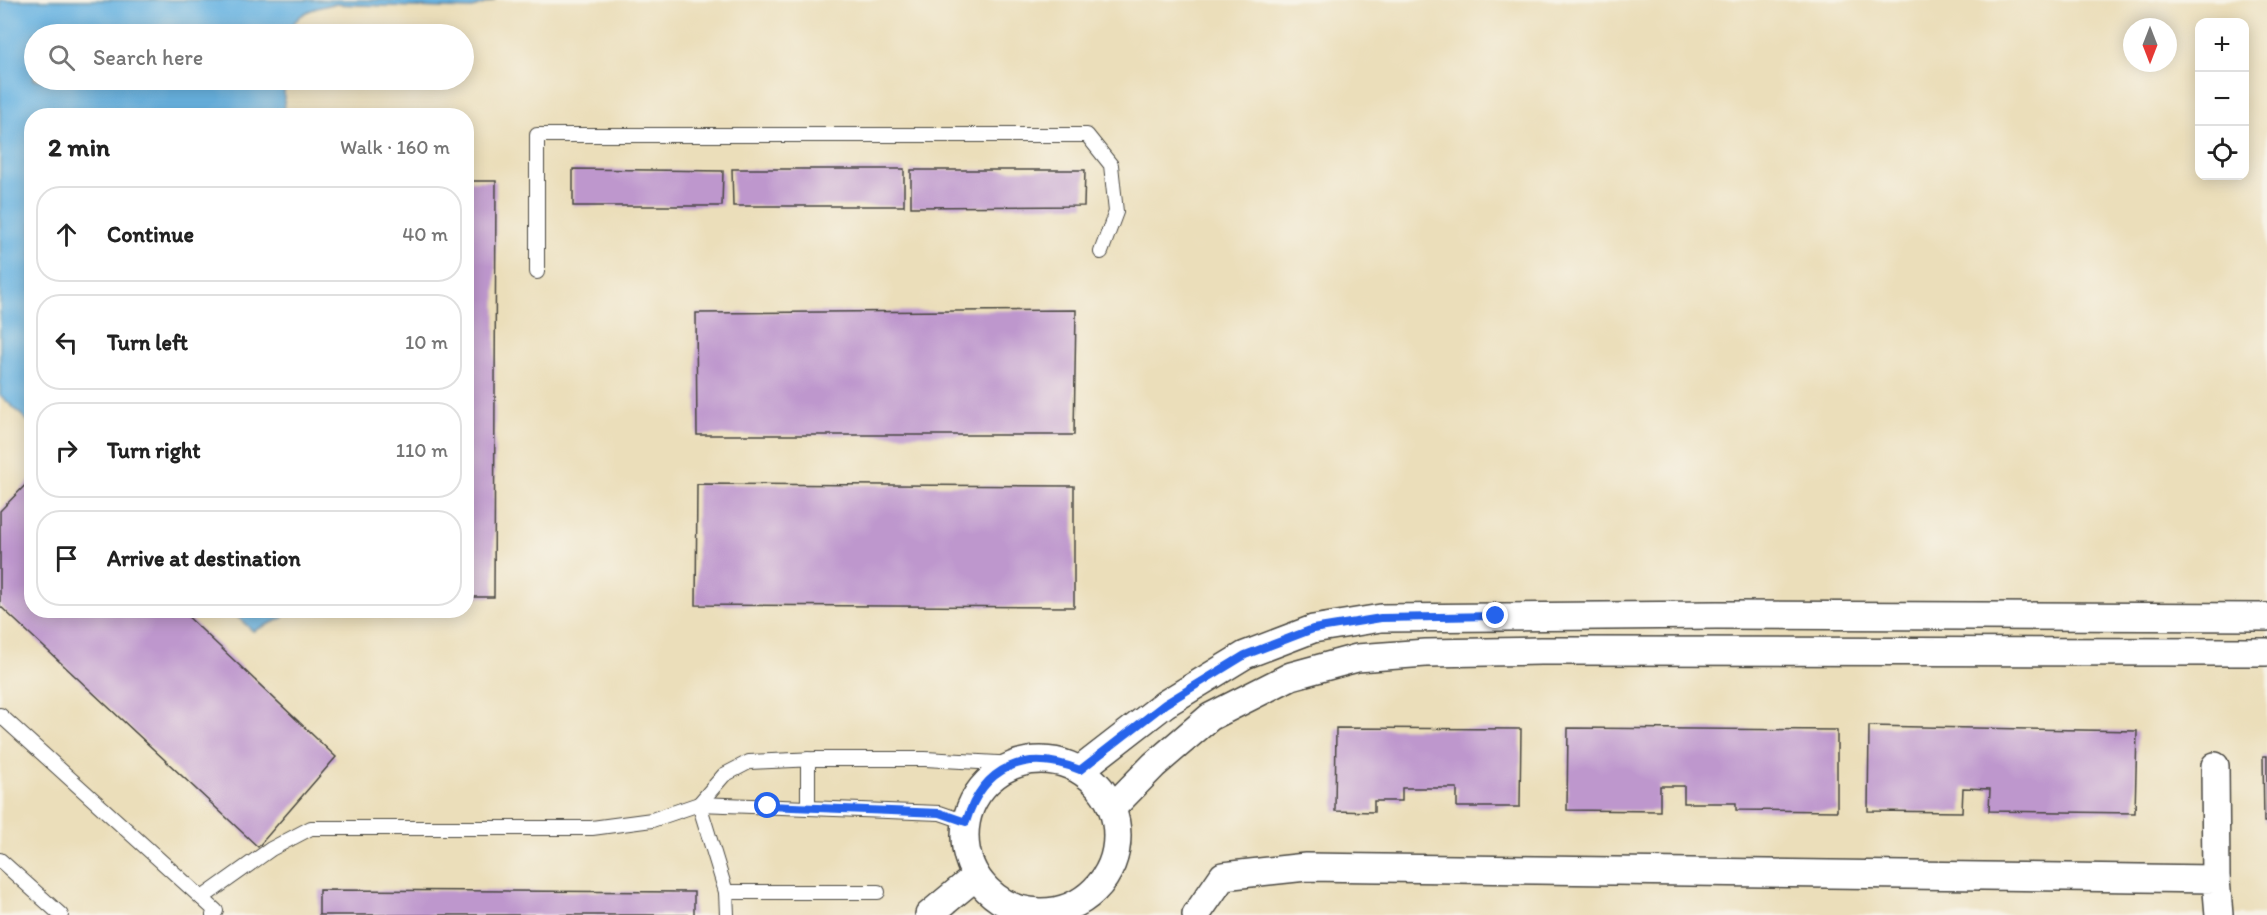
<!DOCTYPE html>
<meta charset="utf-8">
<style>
:root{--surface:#fff;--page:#f2f2f2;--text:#222;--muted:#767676;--line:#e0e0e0}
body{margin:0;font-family:Itim,sans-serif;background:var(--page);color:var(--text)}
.controls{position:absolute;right:18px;top:18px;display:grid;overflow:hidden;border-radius:12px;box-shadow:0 3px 15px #0003}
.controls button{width:54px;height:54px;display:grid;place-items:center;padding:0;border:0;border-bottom:2px solid var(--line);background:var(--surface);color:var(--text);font:30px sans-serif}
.compass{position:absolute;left:2123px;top:18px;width:54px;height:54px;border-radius:50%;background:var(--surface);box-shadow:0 3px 15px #0003;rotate:180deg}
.stop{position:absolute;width:18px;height:18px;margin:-14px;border:4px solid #2563eb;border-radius:50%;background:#fff}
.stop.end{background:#2563eb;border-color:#fff;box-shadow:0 2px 6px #0008}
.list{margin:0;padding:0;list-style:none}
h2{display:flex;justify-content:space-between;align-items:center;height:78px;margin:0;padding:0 24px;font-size:26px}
h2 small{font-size:20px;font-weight:400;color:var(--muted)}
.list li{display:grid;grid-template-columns:39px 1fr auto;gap:18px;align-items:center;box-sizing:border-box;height:96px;margin:0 12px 12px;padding:0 12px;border:2px solid var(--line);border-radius:24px}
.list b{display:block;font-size:22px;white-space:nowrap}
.list em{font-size:20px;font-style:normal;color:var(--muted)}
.icon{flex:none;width:33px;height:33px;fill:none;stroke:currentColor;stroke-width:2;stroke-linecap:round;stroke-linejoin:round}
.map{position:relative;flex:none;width:2267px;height:915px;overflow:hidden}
.search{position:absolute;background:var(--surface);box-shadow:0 3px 15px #0003;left:24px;top:24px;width:450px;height:66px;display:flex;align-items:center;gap:15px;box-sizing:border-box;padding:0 21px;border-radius:33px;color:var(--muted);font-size:22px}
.panel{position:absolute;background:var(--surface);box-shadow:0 3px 15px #0003;left:24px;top:108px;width:450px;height:510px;border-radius:24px}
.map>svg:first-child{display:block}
.water{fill:#69b4e2;stroke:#4a7086;stroke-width:1.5}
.building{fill:#be97cd}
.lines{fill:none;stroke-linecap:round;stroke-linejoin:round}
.lane-casing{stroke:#484640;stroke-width:16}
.street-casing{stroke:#484640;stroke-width:30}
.lane{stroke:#fff;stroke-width:14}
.street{stroke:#fff;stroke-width:27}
.route{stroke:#2563eb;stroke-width:8}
</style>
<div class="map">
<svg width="2267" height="915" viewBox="0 0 2267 915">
<rect width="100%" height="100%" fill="#f7f3e8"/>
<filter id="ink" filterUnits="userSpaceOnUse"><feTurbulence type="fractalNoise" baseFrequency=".0167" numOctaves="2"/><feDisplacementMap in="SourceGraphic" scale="12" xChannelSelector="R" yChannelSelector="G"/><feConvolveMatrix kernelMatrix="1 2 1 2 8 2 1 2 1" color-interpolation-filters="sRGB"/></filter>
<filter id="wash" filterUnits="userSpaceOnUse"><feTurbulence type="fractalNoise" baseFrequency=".008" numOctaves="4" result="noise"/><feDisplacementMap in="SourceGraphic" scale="24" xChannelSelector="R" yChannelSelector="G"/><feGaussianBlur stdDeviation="1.35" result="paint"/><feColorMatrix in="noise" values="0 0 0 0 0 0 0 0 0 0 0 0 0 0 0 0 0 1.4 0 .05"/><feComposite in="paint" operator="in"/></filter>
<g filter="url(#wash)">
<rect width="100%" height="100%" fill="#ebdeba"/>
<g class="water">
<path d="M0,0H495L470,9L333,4C310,9 298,12 287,34H34V80H284V115L32,116L31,424L0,395Z"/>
<path d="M231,611H283V618L253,631Z"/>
</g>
<g id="blocks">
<g class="building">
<path d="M573,169L723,171L722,206H573Z"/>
<path d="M732,169H904V206H733Z"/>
<path d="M911,170H1085L1084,206L911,207Z"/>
<path d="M466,181H496L494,597H466Z"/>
<path d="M1076,310L1074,435H697L696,313Z"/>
<path d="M32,478V610H181L336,757L258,847L0,606V511Z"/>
<path d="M697,484L1074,486V607L696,605Z"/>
<path d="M1869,726L2137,731L2135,813L1989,811L1990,789L1963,788L1962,812L1868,811Z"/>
<path d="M1336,728L1521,729L1520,807H1457V788H1402V801H1374V812L1335,811Z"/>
<path d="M1568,728L1837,730V811L1736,810V803H1684V786H1660V811L1567,810Z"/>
<path d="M2263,756H2267V822H2264Z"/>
<path d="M319,890L694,892V915H319Z"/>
</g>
</g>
</g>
<g filter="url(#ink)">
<use href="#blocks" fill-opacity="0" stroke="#484640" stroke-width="1.5"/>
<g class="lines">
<g class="lane-casing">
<g id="lane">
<path d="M537,272V135H1087L1111,165L1116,212L1101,252"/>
<path d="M0,715L216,911L213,915"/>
<path d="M808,759V807"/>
<path d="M699,804L724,775L749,762L816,759H925L1016,764"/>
<path d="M699,804L726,892L727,915"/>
<path d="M0,860L61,915"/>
<path d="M726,892H878"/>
<path d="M202,898L271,849L311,828H592L652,820L699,804L940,813L966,822"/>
</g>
</g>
<g class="street-casing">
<g id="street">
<circle cx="1041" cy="836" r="76"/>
<path d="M2215,766L2216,879"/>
<path d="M1080,770L1165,704L1245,655L1313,629L1381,618L1717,615L2267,617"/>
<path d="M1113,807L1154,765L1210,717L1291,676L1357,658L1426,653L1541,651L2267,652"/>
<path d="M929,915L976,876"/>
<path d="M1196,915L1223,876L1306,867L2216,879L2219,915"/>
</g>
</g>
<use href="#lane" class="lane"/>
<use href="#street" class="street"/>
</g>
</g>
<g class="lines" filter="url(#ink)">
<path class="route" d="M768,806L940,813L966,822C983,766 1026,748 1080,770L1165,704L1245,655L1313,629L1381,618L1496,616"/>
</g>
</svg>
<div class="controls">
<button>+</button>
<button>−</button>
<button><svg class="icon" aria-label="locate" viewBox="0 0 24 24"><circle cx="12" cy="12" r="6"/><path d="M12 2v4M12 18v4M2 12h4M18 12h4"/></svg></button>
</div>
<svg class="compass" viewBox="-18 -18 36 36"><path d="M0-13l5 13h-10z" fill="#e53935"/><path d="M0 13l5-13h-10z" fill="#767676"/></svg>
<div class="stop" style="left:768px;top:806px"></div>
<div class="stop end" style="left:1496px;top:616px"></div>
<div class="search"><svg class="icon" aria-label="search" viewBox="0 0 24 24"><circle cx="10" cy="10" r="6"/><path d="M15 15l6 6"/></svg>Search here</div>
<section class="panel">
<h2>2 min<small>Walk · 160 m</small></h2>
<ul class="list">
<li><svg class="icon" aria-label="ahead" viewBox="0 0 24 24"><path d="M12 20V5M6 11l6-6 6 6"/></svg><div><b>Continue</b></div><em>40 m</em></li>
<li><svg class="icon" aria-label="left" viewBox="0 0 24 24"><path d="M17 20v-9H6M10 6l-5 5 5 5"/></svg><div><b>Turn left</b></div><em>10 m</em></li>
<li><svg class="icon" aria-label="right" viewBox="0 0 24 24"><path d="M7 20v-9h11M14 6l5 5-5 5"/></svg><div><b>Turn right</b></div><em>110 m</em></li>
<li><svg class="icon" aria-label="arrive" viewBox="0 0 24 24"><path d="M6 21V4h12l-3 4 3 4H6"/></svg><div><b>Arrive at destination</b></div></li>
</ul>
</section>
</div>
